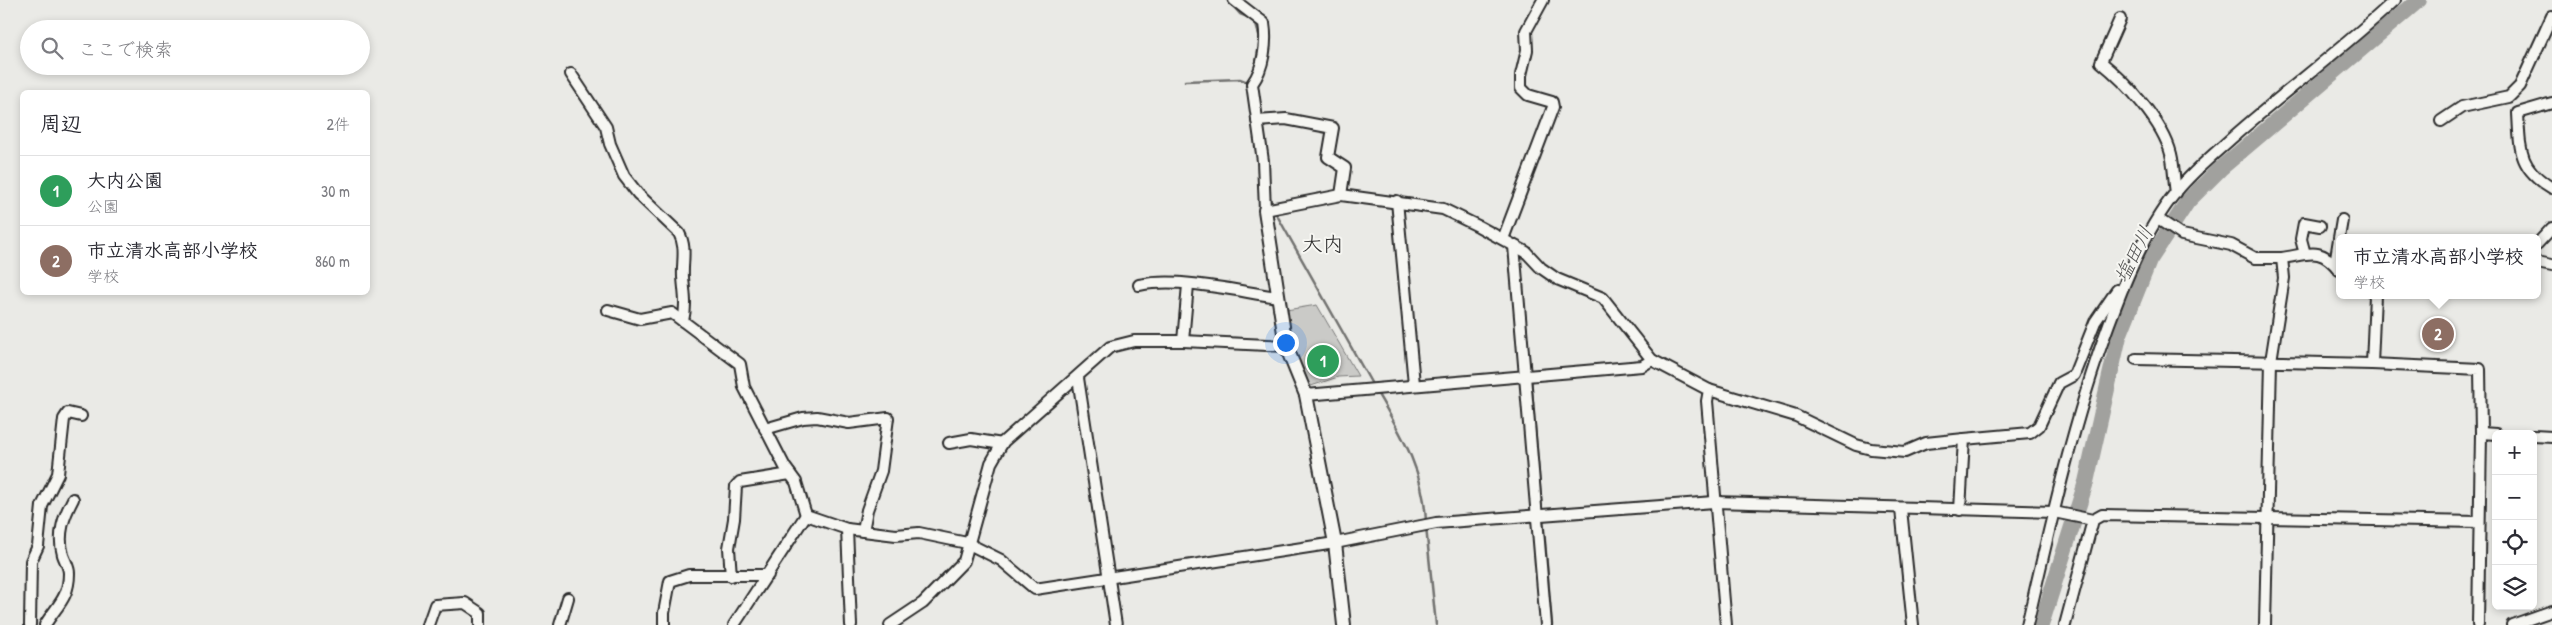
<!DOCTYPE html>
<html lang="ja">
<meta charset="utf-8">
<style>
:root{--surface:#fff;--page:#f2f2f3;--text:#2b2b33;--muted:#7c7c81;--line:#e1e1e2;--accent:#2b2b2b}
body{margin:0;font-family:"Patrick Hand","Klee One",sans-serif;background:var(--page);color:var(--text)}
.controls{position:absolute;right:15px;bottom:15px;display:grid;overflow:hidden;border-radius:8px;box-shadow:0 2px 8px #0003}
.controls button{width:45px;height:45px;display:grid;place-items:center;padding:0;border:0;border-bottom:1px solid var(--line);background:var(--surface);color:var(--text);font:25px sans-serif}
.you{position:absolute;left:1285px;top:342px;width:18px;height:18px;margin:-12px;border:4px solid #fff;border-radius:50%;background:#1a73e8;box-shadow:0 0 0 8px #1a73e833}
.badge{display:grid;place-items:center;width:32px;height:32px;border-radius:50%;background:var(--accent);color:#fff;font-size:16px;font-weight:700}
.pin{position:absolute;translate:-50% -50%;border:2px solid #fff;box-shadow:0 1px 5px #0006}
.popup{position:absolute;left:2336px;top:234px;width:205px;height:65px;box-sizing:border-box;display:grid;place-content:center;border-radius:8px;background:var(--surface);filter:drop-shadow(0 1px 4px #0005);font-size:16px;white-space:nowrap;color:var(--muted)}
.popup b{font-size:19px;color:var(--text)}
.popup::after{content:'';position:absolute;left:50%;top:100%;margin-left:-10px;border:10px solid transparent;border-top-color:var(--surface)}
.list{margin:0;padding:0;list-style:none}
h2{display:flex;justify-content:space-between;align-items:center;height:65px;margin:0;padding:0 20px;font-size:21px}
h2 small{font-size:16px;font-weight:400;color:var(--muted)}
.list li{display:grid;grid-template-columns:32px 1fr auto;gap:15px;align-items:center;box-sizing:border-box;height:70px;padding:0 20px;border-top:1px solid var(--line)}
.list b{display:block;font-size:19px;white-space:nowrap}
.list p{margin:0;font-size:16px;white-space:nowrap;color:var(--muted)}
.list em{font-size:16px;font-style:normal;color:var(--muted)}
.icon{flex:none;width:28px;height:28px;fill:none;stroke:currentColor;stroke-width:2;stroke-linecap:round;stroke-linejoin:round}
.map{position:relative;flex:none;width:2552px;height:625px;overflow:hidden}
.search{position:absolute;background:var(--surface);box-shadow:0 2px 8px #0003;left:20px;top:20px;width:350px;height:55px;display:flex;align-items:center;gap:12px;box-sizing:border-box;padding:0 18px;border-radius:28px;color:var(--muted);font-size:19px}
.panel{position:absolute;background:var(--surface);box-shadow:0 2px 8px #0003;left:20px;top:90px;width:350px;height:205px;border-radius:8px}
.map>svg:first-child{display:block}
.green{fill:#cacac7;stroke:#7a7a79}
.lines{fill:none;stroke-linecap:round;stroke-linejoin:round}
.stream{stroke:#727270;stroke-width:2.5}
.river{stroke:#a1a19e;stroke-width:16}
.minor-casing{stroke:#2b2b2b;stroke-width:14}
.tertiary-casing{stroke:#2b2b2b;stroke-width:16}
.minor{stroke:#f6f6f2;stroke-width:10}
.tertiary{stroke:#f6f6f2;stroke-width:12}
.labels{text-anchor:middle;dominant-baseline:central;stroke-width:4;stroke-linejoin:round;paint-order:stroke}
.water-label{font-size:20px;font-style:italic;fill:#545453;stroke:#f6f6f2}
.quarter-label{font-size:21px;fill:#2b2b2b;stroke:#f6f6f2}
</style>
<div class="map">
<svg width="2552" height="625" viewBox="0 0 2552 625">
<rect width="100%" height="100%" fill="#eaeae6"/>
<filter id="ink" filterUnits="userSpaceOnUse"><feTurbulence type="fractalNoise" baseFrequency=".02" numOctaves="2"/><feDisplacementMap in="SourceGraphic" scale="10" xChannelSelector="R" yChannelSelector="G"/><feConvolveMatrix kernelMatrix="1 2 1 2 8 2 1 2 1" color-interpolation-filters="sRGB"/></filter>
<g filter="url(#ink)">
<path class="green" d="M1317,305L1358,376L1338,377L1308,387L1290,345L1286,310Z"/>
<g class="lines">
<g class="stream">
<path d="M1228,0L1240,14L1250,18"/>
<path d="M1255,22L1260,38L1255,69"/>
<path d="M1185,81L1240,79L1250,83"/>
<path d="M1265,139L1268,166"/>
<path d="M1269,194L1272,205"/>
<path d="M1274,210L1373,386"/>
<path d="M1522,257L1520,261L1530,372"/>
<path d="M1531,377L1542,511"/>
<path d="M1376,391C1401,434 1424,470 1426,522"/>
<path d="M1543,517L1552,625"/>
<path d="M1426,527L1436,625"/>
</g>
<path class="river" d="M2041,625L2086,482L2119,336L2149,261L2188,201L2220,169L2419,0"/>
<g class="minor-casing">
<g id="minor">
<path d="M1234,0L1264,23C1267,42 1264,68 1252,84L1263,161L1265,210L1341,195L1443,209L1478,226L1526,252L1541,268L1557,279L1603,298L1652,360L1709,390L1707,401L1726,625"/>
<path d="M2120,19L2101,62C2126,82 2163,122 2171,154C2174,166 2174,180 2176,193"/>
<path d="M571,74L606,127L610,144L624,176L638,194L679,233C687,248 682,261 683,277C684,293 687,304 683,321"/>
<path d="M2552,103L2518,113C2520,149 2518,168 2552,188"/>
<path d="M1257,121L1286,119L1333,128L1328,157L1345,168L1341,195"/>
<path d="M2441,121L2462,107L2509,97L2520,86L2552,16"/>
<path d="M1397,201L1414,384"/>
<path d="M2158,219L2182,235L2231,245L2255,258H2282L2284,278L2271,361L2265,625"/>
<path d="M2339,238L2342,220"/>
<path d="M1503,239L1553,107L1552,102L1528,95L1521,88V75L1527,50L1526,31L1543,0"/>
<path d="M2537,244L2552,228"/>
<path d="M1514,246L1546,625"/>
<path d="M2305,254L2301,239L2304,223L2320,226"/>
<path d="M2282,258C2309,254 2321,246 2339,270"/>
<path d="M2537,262L2552,265"/>
<path d="M2335,264L2339,239"/>
<path d="M1139,285C1181,277 1236,291 1278,297"/>
<path d="M608,310L640,319L672,313L740,364L744,387L785,467L796,482L806,515"/>
<path d="M1183,341L1188,285"/>
<path d="M2136,359L2372,364L2480,369L2481,433L2478,625"/>
<path d="M2372,364L2375,295"/>
<path d="M1078,378L1116,625"/>
<path d="M1709,390L1796,416L1856,445L1871,449L1905,452L1926,443L1964,439"/>
<path d="M1306,395L1642,366L1652,360"/>
<path d="M765,429L803,418L817,417L849,423L888,418L881,471L867,510L863,531"/>
<path d="M2481,433L2496,434"/>
<path d="M2533,436L2552,437"/>
<path d="M949,443L971,439L1002,444"/>
<path d="M1901,509L1913,625"/>
<path d="M1960,510L1964,439L2030,433L2039,426L2059,383L2074,375L2095,322L2117,290"/>
<path d="M806,515L847,529L896,535L919,533L967,543L1001,560L1035,589L1335,543L1436,523L1714,502L2054,512L2093,520"/>
<path d="M847,529L851,625"/>
<path d="M731,576L729,548L734,519L736,486L740,482L790,474"/>
<path d="M30,625L31,561L38,546L42,506L58,474L64,419L68,413L81,416"/>
<path d="M45,625C56,606 69,599 69,573C69,567 65,561 63,555C57,534 64,516 73,499"/>
<path d="M428,625L435,605L465,603L480,613V625"/>
<path d="M560,625L568,598"/>
<path d="M664,625V613L670,581L689,575H768"/>
<path d="M734,625L806,515"/>
<path d="M890,625L923,603L964,561L991,463L1003,442L1110,347L1134,341H1183L1286,346"/>
<path d="M2027,625C2052,518 2075,411 2115,308C2130,268 2149,225 2176,192C2193,171 2214,154 2233,137C2286,90 2344,48 2395,0"/>
<path d="M2065,625L2093,520L2102,515L2479,522"/>
<path d="M2512,625L2552,611"/>
</g>
</g>
<g class="tertiary-casing">
<path id="tertiary" d="M1265,210L1286,346L1306,395L1335,543L1344,625"/>
</g>
<use href="#minor" class="minor"/>
<use href="#tertiary" class="tertiary"/>
</g>
</g>
<g class="labels">
<g class="water-label">
<text transform="translate(2133 254) rotate(-63)">塩田川</text>
</g>
<g class="quarter-label">
<text x="1323" y="243">大内</text>
</g>
</g>
</svg>
<div class="controls">
<button>+</button>
<button>−</button>
<button><svg class="icon" aria-label="locate" viewBox="0 0 24 24"><circle cx="12" cy="12" r="6"/><path d="M12 2v4M12 18v4M2 12h4M18 12h4"/></svg></button>
<button><svg class="icon" aria-label="layers" viewBox="0 0 24 24"><path d="M12 4l9 5-9 5-9-5zM3 14l9 5 9-5"/></svg></button>
</div>
<div class="you"></div>
<div class="pin badge" style="left:1323px;top:361px;background:#2e9e5b">1</div>
<div class="pin badge" style="left:2438px;top:334px;background:#8d6e63">2</div>
<div class="popup"><b>市立清水高部小学校</b>学校</div>
<div class="search"><svg class="icon" aria-label="search" viewBox="0 0 24 24"><circle cx="10" cy="10" r="6"/><path d="M15 15l6 6"/></svg>ここで検索</div>
<section class="panel">
<h2>周辺<small>2件</small></h2>
<ul class="list">
<li><span class="badge" style="background:#2e9e5b">1</span><div><b>大内公園</b><p>公園</p></div><em>30 m</em></li>
<li><span class="badge" style="background:#8d6e63">2</span><div><b>市立清水高部小学校</b><p>学校</p></div><em>860 m</em></li>
</ul>
</section>
</div>
